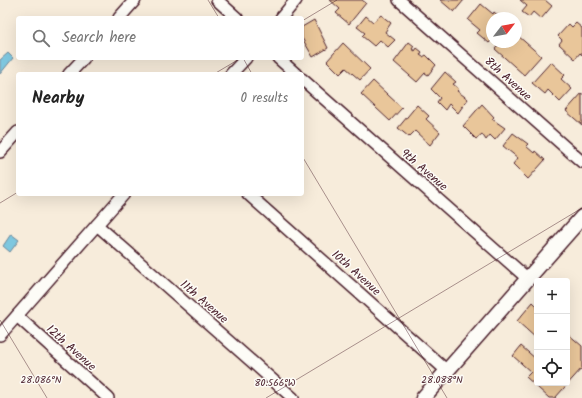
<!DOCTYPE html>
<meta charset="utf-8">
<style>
:root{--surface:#fff;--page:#f6f6f6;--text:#222;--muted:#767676;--line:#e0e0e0}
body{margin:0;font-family:Kalam,sans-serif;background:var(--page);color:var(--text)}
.controls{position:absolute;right:12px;bottom:12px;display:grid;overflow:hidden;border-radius:4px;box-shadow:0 4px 16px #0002}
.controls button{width:36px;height:36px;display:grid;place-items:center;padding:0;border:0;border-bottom:1px solid var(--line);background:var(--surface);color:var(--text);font:20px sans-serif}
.compass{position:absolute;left:486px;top:12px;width:36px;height:36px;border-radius:50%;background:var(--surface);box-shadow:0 4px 16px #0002;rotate:59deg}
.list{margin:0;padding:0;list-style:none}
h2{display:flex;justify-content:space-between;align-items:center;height:52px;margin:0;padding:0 16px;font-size:17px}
h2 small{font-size:13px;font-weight:400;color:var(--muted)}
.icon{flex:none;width:22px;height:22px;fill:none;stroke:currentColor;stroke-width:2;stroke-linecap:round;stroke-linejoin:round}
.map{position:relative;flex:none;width:582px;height:398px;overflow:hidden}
.search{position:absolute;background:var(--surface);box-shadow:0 4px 16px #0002;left:16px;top:16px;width:288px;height:44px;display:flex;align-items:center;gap:10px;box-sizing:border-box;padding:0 14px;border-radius:4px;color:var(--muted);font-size:15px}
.panel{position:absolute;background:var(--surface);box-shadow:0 4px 16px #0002;left:16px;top:72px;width:288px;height:124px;border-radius:4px}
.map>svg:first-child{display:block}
.water{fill:#7ec7df;stroke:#698497}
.building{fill:#e9c69a;stroke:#4a1f2b}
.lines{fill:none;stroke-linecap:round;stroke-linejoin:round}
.minor-casing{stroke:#4a1f2b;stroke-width:14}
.major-casing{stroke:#4a1f2b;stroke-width:17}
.minor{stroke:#fdfcf7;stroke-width:11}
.major{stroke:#fdfcf7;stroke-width:14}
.ticks{fill:none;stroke:#4a1f2b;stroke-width:1;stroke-opacity:0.45}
.labels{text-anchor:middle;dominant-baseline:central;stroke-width:3;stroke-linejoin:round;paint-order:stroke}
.street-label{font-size:12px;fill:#4a1f2b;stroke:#fdfcf7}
.ticks-label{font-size:10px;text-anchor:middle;fill:#4a1f2b;stroke:#fdfcf7;stroke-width:3;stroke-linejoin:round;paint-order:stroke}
</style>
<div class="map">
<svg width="582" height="398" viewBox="0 0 582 398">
<rect width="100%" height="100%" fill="#f7ecdb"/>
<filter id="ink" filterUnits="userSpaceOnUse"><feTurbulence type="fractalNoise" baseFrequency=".025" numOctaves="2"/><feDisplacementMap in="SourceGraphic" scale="8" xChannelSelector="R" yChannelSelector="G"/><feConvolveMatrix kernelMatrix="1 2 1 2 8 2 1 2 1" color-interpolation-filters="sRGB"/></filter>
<g filter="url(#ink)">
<g class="water">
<path d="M8,53L13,58L0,74V60Z"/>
<path d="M11,234L19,240L10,252L3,246Z"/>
</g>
<g class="building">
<path d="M330,0H362L366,3L349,24L336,13L340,9Z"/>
<path d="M440,0H464L454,12Z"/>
<path d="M520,0H545L552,6L541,19L533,12L529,17L522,12L527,6Z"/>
<path d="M481,4L493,14L494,12L501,18H492V40L489,43L477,33L480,30L468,20Z"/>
<path d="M381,15L391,23L385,32L395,40L388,47L380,40L374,46L362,36L365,33L357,27L366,16L373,22Z"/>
<path d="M314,20L328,48L313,57L302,38V27Z"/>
<path d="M576,23L582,28V55L580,53L575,59L559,44L562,40L558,36L569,24L572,27Z"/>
<path d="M517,35L541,56L524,75L495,49L501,42H507L509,44L511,42H516Z"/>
<path d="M409,42L414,46L412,49L415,51L417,48L422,52L420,55L423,57L426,55L436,65L428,75L425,73L417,82L394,62Z"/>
<path d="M343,43L370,69L360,80L346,68L340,74L327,61Z"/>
<path d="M551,62L565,75L561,79L572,89L560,102L548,90L545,94L532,83Z"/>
<path d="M445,72L456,82L453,84L459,89L457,91L468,99L458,113L449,104L445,110L437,102L440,98L431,89Z"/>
<path d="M373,81L402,108L390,121L361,94Z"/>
<path d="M582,93V125L566,111Z"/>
<path d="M482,104L494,117L492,119L505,128L495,140L490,135L486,140L482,134L476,139L463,126Z"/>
<path d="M417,105L429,116L426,119L440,132L430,145L415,131L409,137L398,128Z"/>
<path d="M513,133L528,144L526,146L534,153L535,151L545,160L528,179L513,164L518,158L503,146Z"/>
<path d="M533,302L537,306V339L517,321Z"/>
<path d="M567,333L582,346V368L555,398H549L526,377L531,372L513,356L521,346L536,359L537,358V383H567Z"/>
</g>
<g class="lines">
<g class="minor-casing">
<g id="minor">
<path d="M217,0L237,18"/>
<path d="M399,0L582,162"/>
<path d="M119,18L135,0"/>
<path d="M281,18L296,0"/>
<path d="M278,58L296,74"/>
<path d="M69,74L84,58"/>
<path d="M231,74L246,58"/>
<path d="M302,79L528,279"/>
<path d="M0,152L18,132"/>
<path d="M248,194L447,371"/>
<path d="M97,225L293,398"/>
<path d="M17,316L108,398"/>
<path d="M0,335L124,194"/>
</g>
</g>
<g class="major-casing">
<path id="major" d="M423,398L582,217"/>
</g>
<use href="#minor" class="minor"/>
<use href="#major" class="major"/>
</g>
</g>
<path class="ticks" d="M208,0L219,18M302,21L337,0M243,58L252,74M214,74L241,58M302,156L447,398M0,203L18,192M0,320L47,398M266,398L582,208"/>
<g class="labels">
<g class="street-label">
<text transform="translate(508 79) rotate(42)">8th Avenue</text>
<text transform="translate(424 170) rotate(41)">9th Avenue</text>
<text transform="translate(356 273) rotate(42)">10th Avenue</text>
<text transform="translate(204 302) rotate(41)">11th Avenue</text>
<text transform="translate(71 348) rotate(42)">12th Avenue</text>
</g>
</g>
<g class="ticks-label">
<text x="41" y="383">28.086°N</text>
<text x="442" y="383">28.088°N</text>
<text x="275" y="386">80.566°W</text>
</g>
</svg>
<div class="controls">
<button>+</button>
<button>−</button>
<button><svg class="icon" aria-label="locate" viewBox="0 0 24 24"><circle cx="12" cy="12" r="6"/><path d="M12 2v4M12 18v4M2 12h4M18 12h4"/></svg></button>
</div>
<svg class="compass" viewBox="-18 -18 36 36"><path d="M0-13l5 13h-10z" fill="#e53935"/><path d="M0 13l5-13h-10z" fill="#767676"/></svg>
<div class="search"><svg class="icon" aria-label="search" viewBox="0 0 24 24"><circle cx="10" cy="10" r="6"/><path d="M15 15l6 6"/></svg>Search here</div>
<section class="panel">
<h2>Nearby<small>0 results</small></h2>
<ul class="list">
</ul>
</section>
</div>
